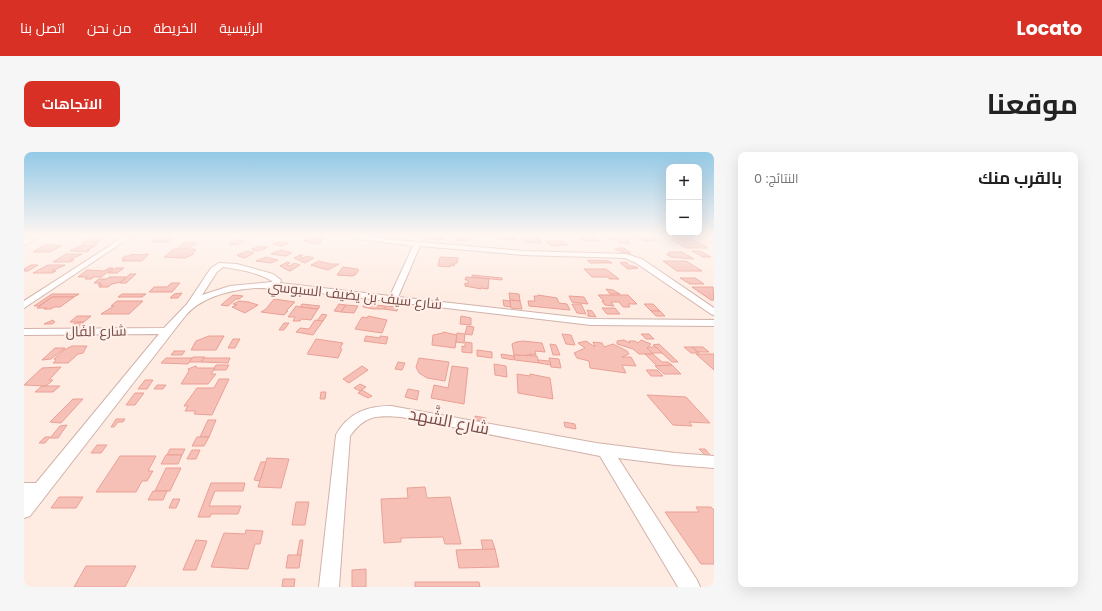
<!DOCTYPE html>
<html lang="ar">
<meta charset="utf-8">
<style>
:root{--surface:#fff;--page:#f6f6f6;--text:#222;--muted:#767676;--line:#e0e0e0;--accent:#d93025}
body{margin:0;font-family:Poppins,Cairo,sans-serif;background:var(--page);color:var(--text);direction:rtl}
.controls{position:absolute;right:12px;top:12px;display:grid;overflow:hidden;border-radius:8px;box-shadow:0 4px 16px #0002}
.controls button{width:36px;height:36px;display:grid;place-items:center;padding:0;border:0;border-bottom:1px solid var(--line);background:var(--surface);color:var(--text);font:20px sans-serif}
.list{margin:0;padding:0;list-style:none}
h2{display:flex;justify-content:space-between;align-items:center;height:52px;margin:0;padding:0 16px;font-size:17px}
h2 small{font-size:13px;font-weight:400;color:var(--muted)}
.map{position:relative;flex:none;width:690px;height:435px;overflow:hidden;direction:ltr;border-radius:8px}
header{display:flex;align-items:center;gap:24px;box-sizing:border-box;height:56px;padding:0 20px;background:var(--accent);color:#fff}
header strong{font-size:19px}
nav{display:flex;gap:22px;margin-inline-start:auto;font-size:14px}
.intro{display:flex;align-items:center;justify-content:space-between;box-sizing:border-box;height:96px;padding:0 24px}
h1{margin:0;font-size:28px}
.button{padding:10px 18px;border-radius:8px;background:var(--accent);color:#fff;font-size:14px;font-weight:700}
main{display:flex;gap:24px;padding:0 24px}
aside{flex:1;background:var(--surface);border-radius:8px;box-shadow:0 4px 16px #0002}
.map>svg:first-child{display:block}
.building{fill:#f6c0b7;stroke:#eaa096}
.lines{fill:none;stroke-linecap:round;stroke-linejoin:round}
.minor-casing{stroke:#d2b2aa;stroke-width:2}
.minor{fill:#fff;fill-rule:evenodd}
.labels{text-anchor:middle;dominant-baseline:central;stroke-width:4;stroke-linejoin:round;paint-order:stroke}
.street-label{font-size:14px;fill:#784b46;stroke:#fff1ea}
.near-street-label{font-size:17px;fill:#784b46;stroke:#fff1ea}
</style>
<header>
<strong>Locato</strong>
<nav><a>الرئيسية</a><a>الخريطة</a><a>من نحن</a><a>اتصل بنا</a></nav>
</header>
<div class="intro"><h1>موقعنا</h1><a class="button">الاتجاهات</a></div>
<main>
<aside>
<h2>بالقرب منك<small>النتائج: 0</small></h2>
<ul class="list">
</ul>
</aside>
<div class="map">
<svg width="690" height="435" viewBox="0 0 690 435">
<rect width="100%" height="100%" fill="#feece2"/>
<g class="building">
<path d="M70,84H84L72,91H58Z"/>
<path d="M398,84H421L420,87L412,88L400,86L401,85H397Z"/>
<path d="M434,84H446L445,89L433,88Z"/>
<path d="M472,84H489L490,88L478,87Z"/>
<path d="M581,84H597L607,91H596L592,88H586Z"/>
<path d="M609,84H626L635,89H621Z"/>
<path d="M134,85H150L144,90H127Z"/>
<path d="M294,85L299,86L294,88L298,89L292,92L280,89L286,86Z"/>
<path d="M495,85H513L518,91L501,90Z"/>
<path d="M555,85H567L574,89H560Z"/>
<path d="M647,87H668L684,96H662Z"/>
<path d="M214,88L221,89L212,93L205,92H207L205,91Z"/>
<path d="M522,89H539L544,93L528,94Z"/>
<path d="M255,90L261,91H265L258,94L249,92Z"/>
<path d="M159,91H173L163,97H153Z"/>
<path d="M20,93H31L37,94L26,100H9Z"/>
<path d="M58,93H73L63,98H66L63,100L46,99Z"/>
<path d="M236,94L244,95L235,99L228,98H230L228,97Z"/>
<path d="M593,96H600L607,101H599L591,97H594Z"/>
<path d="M150,97H170L172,98L168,103L161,106L140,105Z"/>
<path d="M256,98L266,100L268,101L262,104L247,102Z"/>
<path d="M223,99L230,101L221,106L214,104H215L213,103Z"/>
<path d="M668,99H676L687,105H679Z"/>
<path d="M644,100H658L670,107L647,105L642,102H647Z"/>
<path d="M42,102H58L46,108H50L46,110H29Z"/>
<path d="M108,102L113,103L125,102L118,109H98L101,107H98L101,104H105Z"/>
<path d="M276,103H279L276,105L279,106L283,104L290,106L281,111L270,106Z"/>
<path d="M242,105L254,108L247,111L232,109Z"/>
<path d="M416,105L434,106L433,111H431L430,114L427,113L426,115L414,114Z"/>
<path d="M563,108L585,109L588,111H566Z"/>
<path d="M295,109L306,112H315L304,118L287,113Z"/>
<path d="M639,109H662L678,119H653Z"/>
<path d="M263,110L266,111L262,113L266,114L270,111L276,113L266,119L259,116L258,115H259L256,114Z"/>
<path d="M602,110L606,114H610L614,116L604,117L596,111Z"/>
<path d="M7,113H14L4,119H0V117Z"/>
<path d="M24,113H41L28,119H32L28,121H9Z"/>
<path d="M319,115L333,117L335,118L331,123L328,124L313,123Z"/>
<path d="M85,116H89L77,125H70L67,127H61L63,125H54L63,118L80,119Z"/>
<path d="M92,116H100L93,121H84Z"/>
<path d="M560,117H582L595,127H586L583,125H568Z"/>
<path d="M106,122H112L102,131H96Z"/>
<path d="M448,123L478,126V128L448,125Z"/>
<path d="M85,125H102L97,130L88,132L84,135H75L78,133H74L77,131H70L75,127H83Z"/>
<path d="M442,125L465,127L464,137L457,136V137L441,134V131L444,132V128H441Z"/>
<path d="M656,126H671L680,132H666Z"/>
<path d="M147,131H156L148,140H125L130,135H143Z"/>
<path d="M668,135H689L690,148H687Z"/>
<path d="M582,137L589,138L596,142H586Z"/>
<path d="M158,141L154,146H146L150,142Z"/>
<path d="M485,141L495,142L496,149L486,148Z"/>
<path d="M28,142H55L50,145H28L15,154H10Z"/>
<path d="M98,142H122L118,145H94Z"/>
<path d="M209,143L219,144L215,147H212L204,154L197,153Z"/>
<path d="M514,143L533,146L535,151L543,152L546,158L505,154L504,149H511L510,144H514Z"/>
<path d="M574,143H604L613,152H604L606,155H599L595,150H587L590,154L581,153L578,149H580Z"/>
<path d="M545,144L560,145L564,152L548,150Z"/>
<path d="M28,145H50L36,155H30L27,157H20L23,156H13Z"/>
<path d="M250,147L271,150L262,159H264L260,163L237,160L242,157Z"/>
<path d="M479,148L486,149L487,155L480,154Z"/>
<path d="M486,148L496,149L498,157L487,156Z"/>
<path d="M93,149H119L105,162H77L90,154H87Z"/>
<path d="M215,149L225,150L234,153L221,161L208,155L213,153L209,152Z"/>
<path d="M278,152L296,154L294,157L276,155Z"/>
<path d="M315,152L322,153L317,160L310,159Z"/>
<path d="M340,152L362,154L360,157H349L339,155Z"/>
<path d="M548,152H557L562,162L553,161Z"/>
<path d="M620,152H629L636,159H627Z"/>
<path d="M322,153L334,154L330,161L317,160Z"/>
<path d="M272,154L276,155L294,157L287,168L278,167L276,169H269L271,165H264Z"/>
<path d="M362,154L374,155L373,159L360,157Z"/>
<path d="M578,156H591L596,162H583Z"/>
<path d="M563,158L568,159L572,165L564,164L563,163H565Z"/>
<path d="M627,159H636L641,164H632Z"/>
<path d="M298,162L303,163L299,169H293Z"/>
<path d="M53,164H67L60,170H46Z"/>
<path d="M344,164L363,168L358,181L331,177L338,165L343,166Z"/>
<path d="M437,164L447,166V173L436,172Z"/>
<path d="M29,168L31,170L28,172H20Z"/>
<path d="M291,168L299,169L289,183L272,180L276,176L285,177Z"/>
<path d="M60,170L56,174H47L51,171Z"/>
<path d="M260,171H265L260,178H255Z"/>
<path d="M443,174L450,175L448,183L441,182Z"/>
<path d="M419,180L433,183L431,196L408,193L409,183L419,181Z"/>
<path d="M433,181L441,182L440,191L432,190Z"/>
<path d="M538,182L547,183L551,193L542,192Z"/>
<path d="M617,182H625L630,187H622Z"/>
<path d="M185,184H200L192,198H167L172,189Z"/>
<path d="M342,184L356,186V184L364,185L362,192L340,189Z"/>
<path d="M209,187H216L211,196H204Z"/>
<path d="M292,187L319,191L316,196L318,197L314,206L283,202Z"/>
<path d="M600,188L606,191L605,189H611L614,191L617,188L627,192L623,196L629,202H615L609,197L593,192V189Z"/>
<path d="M499,189L518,191L521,200L511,199L512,203L506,202L507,203H502V204L490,203L488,192L492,190Z"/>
<path d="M562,189L571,195L569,190L578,191L580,195L589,192L603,199L605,202L598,205H607L612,214L598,213L602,221L566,216L565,209L553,206L550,201L561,196L554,191Z"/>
<path d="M441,190L448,191V201L438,200V194L441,195Z"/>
<path d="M526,192L532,193L536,203H529Z"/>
<path d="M635,192L654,210H648L629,193Z"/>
<path d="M48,194H63L59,201L54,202L44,211H29L32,208L30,207L40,198Z"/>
<path d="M624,195H632L638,201H628L623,196Z"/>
<path d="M660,195H668L675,201H667Z"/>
<path d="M668,195H679L685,200H674Z"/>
<path d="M31,196H41L27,207L18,208Z"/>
<path d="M453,198L468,200V206L453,204Z"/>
<path d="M150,199H161L158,203H147Z"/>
<path d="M477,202L490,204V208L478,206Z"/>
<path d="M621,202H629L638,210H644L648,213L633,214Z"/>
<path d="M672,202H690V218Z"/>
<path d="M490,203L513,204L515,211L491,208Z"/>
<path d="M169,205H181L177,210H165Z"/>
<path d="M142,206H168L164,212L137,211Z"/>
<path d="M180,206H206L204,211L177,210Z"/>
<path d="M395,206L425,210L421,229L403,226L395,221L392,215Z"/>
<path d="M525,206L535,207L537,216L527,215Z"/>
<path d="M514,208L526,209L527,213L515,211Z"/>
<path d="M374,210L381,211L378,218L371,217Z"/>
<path d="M470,212L482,214L483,225L471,223Z"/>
<path d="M192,213H205L202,218H189Z"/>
<path d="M648,213L657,222H640L631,214Z"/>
<path d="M172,214L173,216H191L187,222H192L184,232H157L165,219L164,217Z"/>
<path d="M338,214L344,218L325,231L319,227Z"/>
<path d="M428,214L444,216L440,252L407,246L410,233L424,236Z"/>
<path d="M37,215L25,228H29L22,234L0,233L18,216Z"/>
<path d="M622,218H633L639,224H627Z"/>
<path d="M493,222L506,224V222L526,226L529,247L494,241Z"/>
<path d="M195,227H205L188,263L170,262L172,259H161L164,254H160L173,236H190Z"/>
<path d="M121,228H129L123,237H114Z"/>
<path d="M336,232L342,235L336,239L330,236Z"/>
<path d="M133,233H142L139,237H130Z"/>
<path d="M18,234H36L29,240H11Z"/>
<path d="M384,237L395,239L393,248L381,245Z"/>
<path d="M338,238L348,244L344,246L334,241Z"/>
<path d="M297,240H302L301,247H296Z"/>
<path d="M111,241H120L111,253H102Z"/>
<path d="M623,243L662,245L686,271L665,270L668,274L649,273Z"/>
<path d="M49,247H59L37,271L26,270Z"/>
<path d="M451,264L462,266V270L451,268Z"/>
<path d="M92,267H101L99,270H94L90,275H87Z"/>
<path d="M184,268H192L185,285H176Z"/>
<path d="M540,270L551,272L552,277L541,275Z"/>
<path d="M43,273L34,286H26L36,274Z"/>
<path d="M21,285H26L21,291H15Z"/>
<path d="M173,285H185L180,294H168Z"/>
<path d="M73,293H83L77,301H67Z"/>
<path d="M146,297H161L158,303H143Z"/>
<path d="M675,297H681L687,304L681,303Z"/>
<path d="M168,298H176L172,307H163Z"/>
<path d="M142,303H158L154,312H137Z"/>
<path d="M96,304H132L124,319H129L123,329H118L112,340H72Z"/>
<path d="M243,306L265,307L257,336L234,335Z"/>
<path d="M237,310H242L236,329L230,328Z"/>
<path d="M142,316H157L146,339H131Z"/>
<path d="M187,331H221L219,339H191L185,354H217L214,362H187L186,365H174Z"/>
<path d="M401,335L403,346L426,345L437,392H421L419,385L377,386V390L360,391L357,347L384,346L383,336Z"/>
<path d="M129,339H143L139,348H124Z"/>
<path d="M35,345H59L52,356H27Z"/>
<path d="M149,347H156L152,356H145Z"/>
<path d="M272,350H285L281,373H268Z"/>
<path d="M672,355H687L690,358V412H677L641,360H675Z"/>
<path d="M222,378L239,379L236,392H231L224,417L187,415L200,381L221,382Z"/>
<path d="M172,388L183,389L172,418H159Z"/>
<path d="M276,388H279L277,403H273Z"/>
<path d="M457,388H468L471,397L459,398Z"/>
<path d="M471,397L475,415L435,416L432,398Z"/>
<path d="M264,403H277L275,416H262Z"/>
<path d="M62,414H112L101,435H50Z"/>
<path d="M342,417V435H328V418Z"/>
<path d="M259,427H271L270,435H258Z"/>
<path d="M391,430H455L456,435H391Z"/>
</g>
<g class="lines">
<g class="minor-casing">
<g id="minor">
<path d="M11,84H18L0,93V88Z"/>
<path d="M101,84H108L0,156V149Z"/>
<path d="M324,84H338L372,88L499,99L602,102L618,107L690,156V163L687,162L612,111L601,106L499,103L396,94L374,145L567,167L690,168V174L567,173L253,136C247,137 238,136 231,136C207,138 179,144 162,163L6,364L0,366V331H12L135,182L0,183V177L140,176L163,152L187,116L195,111L213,112L249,122L257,128L256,131L366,144L389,94L327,86ZM199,115C215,117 235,121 248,129V130L206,134L178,143L193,120Z"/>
<path d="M367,254L572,291L651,301L690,304V316L651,313L594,306L673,428L676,435H654L576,304L377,265C353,263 341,263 326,284L315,435H295L312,283C324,261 343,254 367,254Z"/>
</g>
</g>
<use href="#minor" class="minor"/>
</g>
<linearGradient id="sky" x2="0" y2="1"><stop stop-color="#93c9e6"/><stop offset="0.58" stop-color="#fff6f2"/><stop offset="1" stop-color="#fff6f2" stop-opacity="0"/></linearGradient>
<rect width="690" height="144" fill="url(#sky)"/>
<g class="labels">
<g class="street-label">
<text transform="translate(331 143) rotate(6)">شارع سيف بن يضيف السبوسي</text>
<text transform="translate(72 179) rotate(-1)">شارع الفَال</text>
</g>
<g class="near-street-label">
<text transform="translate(425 269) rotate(11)">شارع الشَّهد</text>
</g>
</g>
</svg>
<div class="controls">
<button>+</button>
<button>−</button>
</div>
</div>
</main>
